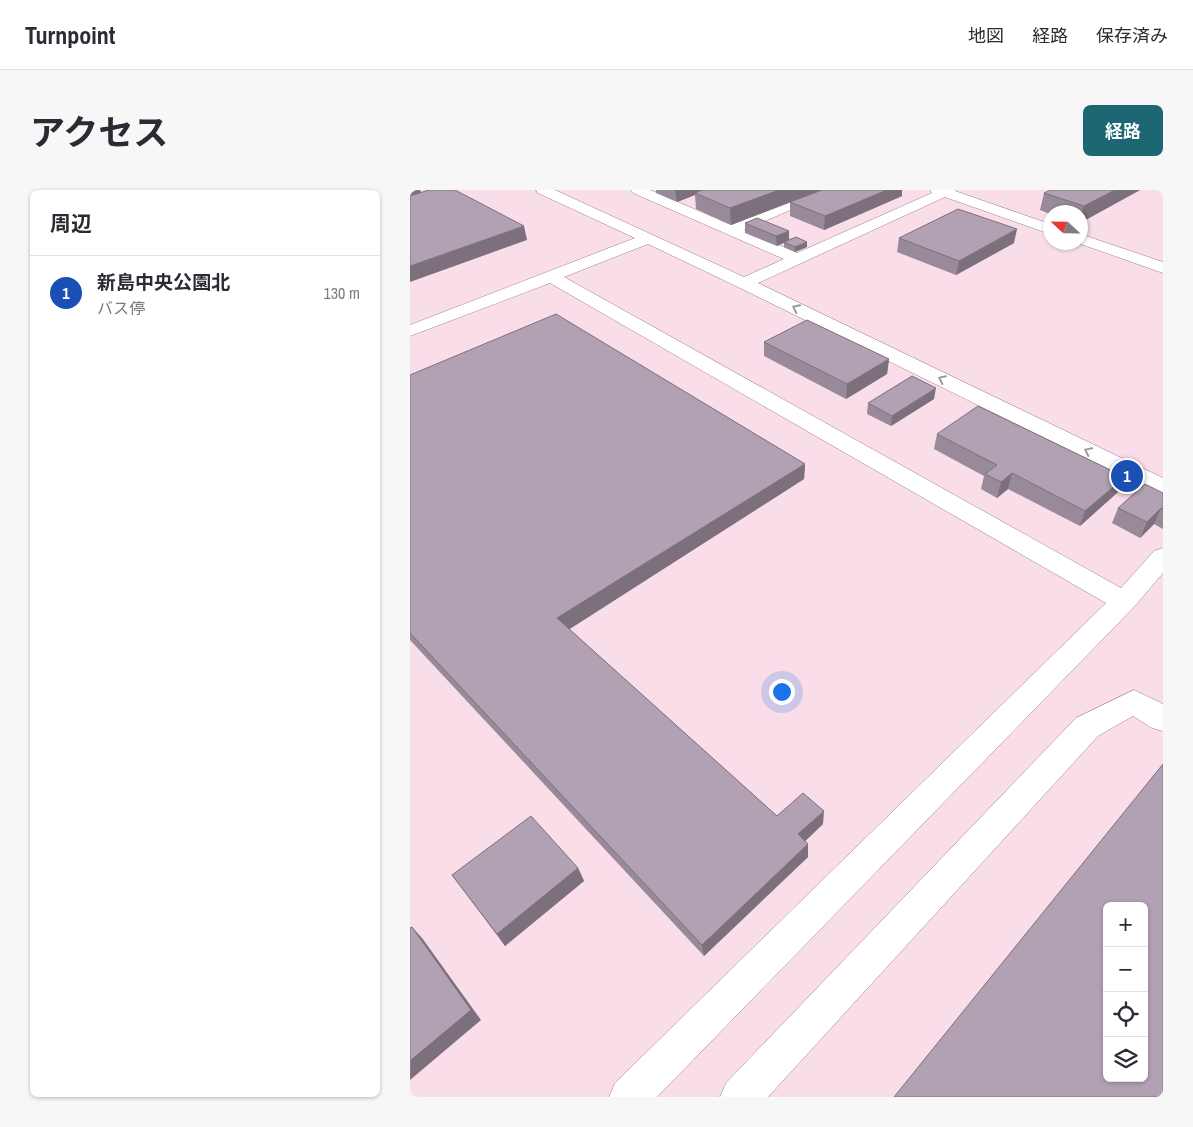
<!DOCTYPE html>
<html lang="ja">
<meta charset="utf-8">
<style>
:root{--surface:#fff;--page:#f7f7f7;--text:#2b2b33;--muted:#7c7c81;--line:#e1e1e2;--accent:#1c6772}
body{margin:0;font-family:"Archivo Narrow","Noto Sans JP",sans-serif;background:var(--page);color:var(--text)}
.controls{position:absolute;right:15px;bottom:15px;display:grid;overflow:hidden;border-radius:8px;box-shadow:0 1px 4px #0004}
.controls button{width:45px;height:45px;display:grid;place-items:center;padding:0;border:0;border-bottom:1px solid var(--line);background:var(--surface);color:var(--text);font:25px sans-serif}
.compass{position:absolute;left:633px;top:15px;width:45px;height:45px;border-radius:50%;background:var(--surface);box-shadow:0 1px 4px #0004;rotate:292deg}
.you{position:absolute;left:371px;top:501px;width:18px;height:18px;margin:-12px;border:4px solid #fff;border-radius:50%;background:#1a73e8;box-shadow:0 0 0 8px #1a73e833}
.badge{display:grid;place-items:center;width:32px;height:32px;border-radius:50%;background:var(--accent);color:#fff;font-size:16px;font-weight:700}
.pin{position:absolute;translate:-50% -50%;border:2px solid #fff;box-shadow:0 1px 5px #0006}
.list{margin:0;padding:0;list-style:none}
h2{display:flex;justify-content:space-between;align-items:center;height:65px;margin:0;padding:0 20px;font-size:21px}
h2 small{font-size:16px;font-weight:400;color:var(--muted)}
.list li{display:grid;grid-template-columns:32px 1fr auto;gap:15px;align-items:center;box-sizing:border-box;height:75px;padding:0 20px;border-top:1px solid var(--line)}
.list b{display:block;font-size:19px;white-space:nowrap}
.list p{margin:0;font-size:16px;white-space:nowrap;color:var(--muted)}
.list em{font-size:16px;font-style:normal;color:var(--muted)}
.icon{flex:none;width:28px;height:28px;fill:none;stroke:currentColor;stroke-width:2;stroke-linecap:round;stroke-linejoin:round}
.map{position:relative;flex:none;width:753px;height:907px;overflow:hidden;border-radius:8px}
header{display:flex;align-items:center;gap:30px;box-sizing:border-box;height:70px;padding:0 25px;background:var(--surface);border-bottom:1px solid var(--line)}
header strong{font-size:24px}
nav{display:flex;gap:28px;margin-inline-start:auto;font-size:18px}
.intro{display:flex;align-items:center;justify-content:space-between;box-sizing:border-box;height:120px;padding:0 30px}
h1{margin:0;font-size:35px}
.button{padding:12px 22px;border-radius:8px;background:var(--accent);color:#fff;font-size:18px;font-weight:700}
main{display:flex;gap:30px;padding:0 30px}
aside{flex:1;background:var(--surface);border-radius:8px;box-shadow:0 1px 4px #0004}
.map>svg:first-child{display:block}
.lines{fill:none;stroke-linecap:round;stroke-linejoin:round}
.minor-casing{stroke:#9a818b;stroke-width:1}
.minor{fill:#fff;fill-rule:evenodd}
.wall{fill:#998a9a}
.shaded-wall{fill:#7d707d}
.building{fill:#b2a0b3;stroke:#7d707d;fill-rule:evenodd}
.oneway{stroke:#9e989a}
</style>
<header>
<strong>Turnpoint</strong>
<nav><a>地図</a><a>経路</a><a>保存済み</a></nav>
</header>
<div class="intro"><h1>アクセス</h1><a class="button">経路</a></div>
<main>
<aside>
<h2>周辺<small></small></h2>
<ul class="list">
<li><span class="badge" style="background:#1a4fb4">1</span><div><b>新島中央公園北</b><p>バス停</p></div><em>130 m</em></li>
</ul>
</aside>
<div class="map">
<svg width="753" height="907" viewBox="0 0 753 907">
<rect width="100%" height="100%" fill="#f9dde8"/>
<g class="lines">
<g class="minor-casing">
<g id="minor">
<path d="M126,0H145L334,87L374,69L223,3L221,0H240L321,35L403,0H422L420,3L334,40L387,63L522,3L520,0H546L545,1L640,34V44L535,7L348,93L753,288V304L745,302L328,97L238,54L154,87L711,398L744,361L753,358V383L723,418L247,907H199L205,893L696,413L140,93L0,146V135L225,48L128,3Z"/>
<path d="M670,44L753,72V83L665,52H670Z"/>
<path d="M724,500L753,514V541L742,538L723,526L688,546L358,907H310L316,893L666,528Z"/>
</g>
</g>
<use href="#minor" class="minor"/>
</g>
<g class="wall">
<path d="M246,0H492V6L414,40L380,26V12L408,2L321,35L286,19L285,5L267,12L246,3Z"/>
<path d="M730,0L670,33V22H640V24L630,20L634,3Z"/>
<path d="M335,33L379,50L397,57L385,62L374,57V53L367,56L335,43Z"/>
<path d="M489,48L604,53L546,85L487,62Z"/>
<path d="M354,152L479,169L477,184L436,209L354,166Z"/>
<path d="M0,185L395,274L394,289L159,439L367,626L413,634L395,651L398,667L294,766L0,450Z"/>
<path d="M524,209L481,236L457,224L458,213Z"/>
<path d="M527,244L715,287L708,302L670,336L598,299L587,308L571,299L574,286L524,259Z"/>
<path d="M753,303V339L744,334L730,348L702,333L708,318Z"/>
<path d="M168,678L174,691L95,756L42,685Z"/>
</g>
<g class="shaded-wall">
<path d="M0,0H10L12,4L0,8Z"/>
<path d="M265,0H300L285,3V5L267,12Z"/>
<path d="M369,0H412L321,35L320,18Z"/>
<path d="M477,0H492V6L414,40L415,26Z"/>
<path d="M705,0H730L670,33V28L674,16Z"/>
<path d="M114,36L117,50L0,92V76Z"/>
<path d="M607,39L604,53L546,85L549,71Z"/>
<path d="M379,41V50L367,56L366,46Z"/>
<path d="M397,52V57L385,62V57Z"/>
<path d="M479,169L477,184L436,209L437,194Z"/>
<path d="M526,198L524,209L481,236L482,226Z"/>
<path d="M395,274L394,289L152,444L147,428Z"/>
<path d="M602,283L598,299L587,308L591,292Z"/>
<path d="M715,287L708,302L670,336L675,321Z"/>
<path d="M751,318L744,334L730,348L737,332Z"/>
<path d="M414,621L413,634L388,658V644Z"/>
<path d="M398,654V667L294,766L292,755Z"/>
<path d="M168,678L174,691L95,756L87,744Z"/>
<path d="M2,737L12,748L71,830L0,890Z"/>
</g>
<g class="building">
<path d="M19,0H45L114,36L0,76V6Z"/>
<path d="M292,0H369L320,18L285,3Z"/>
<path d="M412,0H477L415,26L380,12Z"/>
<path d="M640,0H705L674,16L634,3Z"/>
<path d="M548,19L607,39L549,71L489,48Z"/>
<path d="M347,28L379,41L366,46L335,33Z"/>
<path d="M386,47L397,52L385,57L374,52Z"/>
<path d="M146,124L395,274L147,428L367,626L393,603L414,621L388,644L398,654L292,755L0,443V185Z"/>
<path d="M397,130L479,169L437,194L354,152Z"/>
<path d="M502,186L526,198L482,226L458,213Z"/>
<path d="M568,216L715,287L675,321L602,283L591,292L575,284L587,275L527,244Z"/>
<path d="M735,294L753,303V320L751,318L737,332L708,318Z"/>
<path d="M753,574V907H484ZM697,716H734V888H697Z"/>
<path d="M121,626L168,678L87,744L42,685Z"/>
<path d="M2,737L61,820L0,871V738Z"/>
</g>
<defs><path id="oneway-chevron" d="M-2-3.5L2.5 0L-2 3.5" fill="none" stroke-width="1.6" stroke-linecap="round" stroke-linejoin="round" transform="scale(1.25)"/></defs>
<g class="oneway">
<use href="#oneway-chevron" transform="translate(386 118) rotate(-154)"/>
<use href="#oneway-chevron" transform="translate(532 189) rotate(-154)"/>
<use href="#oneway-chevron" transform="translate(678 261) rotate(-154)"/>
</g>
</svg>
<div class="controls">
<button>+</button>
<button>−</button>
<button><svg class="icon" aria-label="locate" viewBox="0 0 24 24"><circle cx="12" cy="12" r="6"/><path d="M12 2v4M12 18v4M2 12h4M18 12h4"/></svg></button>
<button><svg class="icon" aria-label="layers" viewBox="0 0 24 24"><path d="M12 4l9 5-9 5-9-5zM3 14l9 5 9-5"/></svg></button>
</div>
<svg class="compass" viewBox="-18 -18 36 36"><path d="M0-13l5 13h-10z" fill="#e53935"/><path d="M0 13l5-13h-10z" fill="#7c7c81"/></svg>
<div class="you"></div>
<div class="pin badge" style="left:717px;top:286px;background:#1a4fb4">1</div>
</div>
</main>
